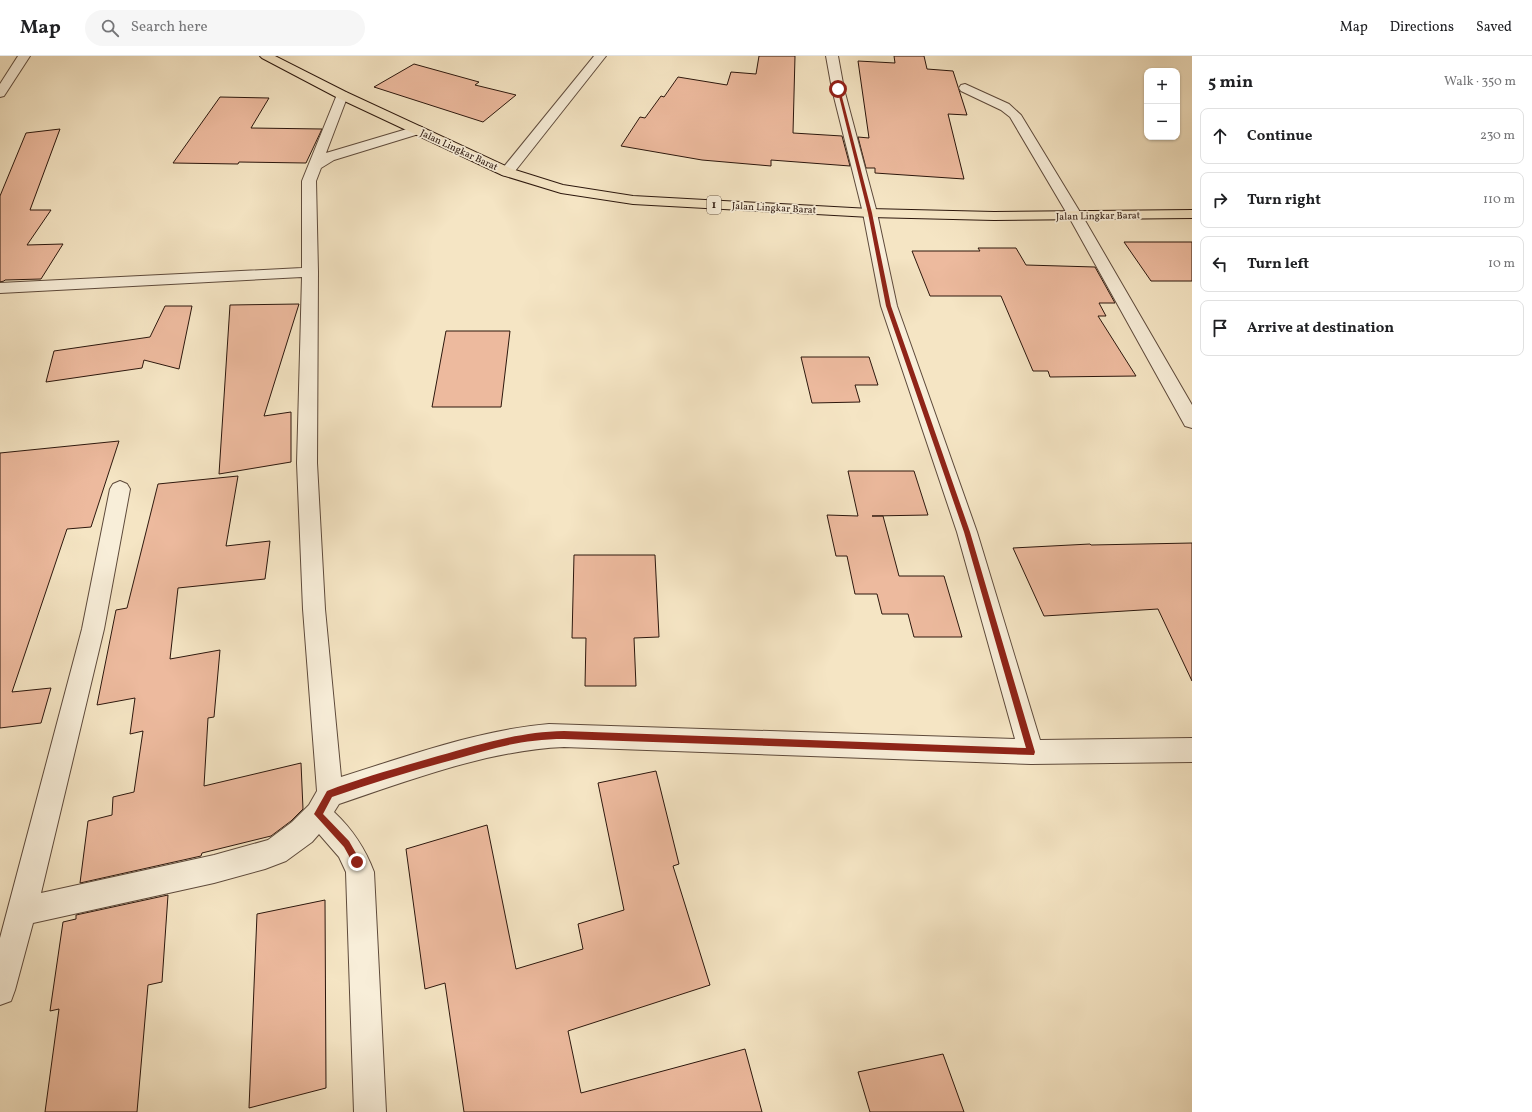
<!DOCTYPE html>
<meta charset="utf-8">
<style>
:root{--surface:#fff;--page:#f6f6f6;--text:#202124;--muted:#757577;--line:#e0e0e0}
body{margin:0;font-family:Vollkorn,serif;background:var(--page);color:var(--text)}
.controls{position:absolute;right:12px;top:12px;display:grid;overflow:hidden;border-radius:8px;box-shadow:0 1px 3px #0004}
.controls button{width:36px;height:36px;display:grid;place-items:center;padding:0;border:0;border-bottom:1px solid var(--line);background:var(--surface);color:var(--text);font:20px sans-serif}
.stop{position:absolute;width:12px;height:12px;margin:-9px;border:3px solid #8f2418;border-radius:50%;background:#fff}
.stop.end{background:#8f2418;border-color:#fff;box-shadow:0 1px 4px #0008}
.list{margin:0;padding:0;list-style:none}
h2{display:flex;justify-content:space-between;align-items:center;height:52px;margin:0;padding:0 16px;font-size:17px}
h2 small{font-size:13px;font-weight:400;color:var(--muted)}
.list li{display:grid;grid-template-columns:26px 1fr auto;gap:12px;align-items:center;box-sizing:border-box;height:56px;margin:0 8px 8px;padding:0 8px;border:1px solid var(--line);border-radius:8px}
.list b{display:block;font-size:15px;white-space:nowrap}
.list em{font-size:13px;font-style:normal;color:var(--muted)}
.icon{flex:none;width:22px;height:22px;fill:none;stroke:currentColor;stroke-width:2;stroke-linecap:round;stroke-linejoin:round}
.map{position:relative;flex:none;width:1192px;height:1056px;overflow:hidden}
header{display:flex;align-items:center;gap:24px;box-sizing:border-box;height:56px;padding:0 20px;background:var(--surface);border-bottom:1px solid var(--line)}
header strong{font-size:19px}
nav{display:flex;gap:22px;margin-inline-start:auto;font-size:14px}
.search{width:280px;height:36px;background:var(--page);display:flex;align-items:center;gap:10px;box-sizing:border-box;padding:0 14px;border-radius:22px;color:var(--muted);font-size:15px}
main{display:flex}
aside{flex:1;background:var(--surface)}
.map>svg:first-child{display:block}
.building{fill:#edba9e;stroke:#2c170d}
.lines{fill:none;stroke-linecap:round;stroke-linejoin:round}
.service-casing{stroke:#5e4a3b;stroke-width:2}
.minor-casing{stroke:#5e4a3b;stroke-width:2}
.trunk-casing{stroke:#2c170d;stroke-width:2}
.service{fill:#f8eed9;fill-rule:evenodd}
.minor{fill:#f8eed9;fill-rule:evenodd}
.trunk{fill:#f5e5c4;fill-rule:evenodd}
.route{fill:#8f2418}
.labels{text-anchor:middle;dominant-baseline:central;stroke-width:3.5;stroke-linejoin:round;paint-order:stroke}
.far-street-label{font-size:10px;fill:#2c170d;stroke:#f8eed9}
.shield{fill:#f8eed9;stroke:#69584a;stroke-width:1}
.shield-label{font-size:11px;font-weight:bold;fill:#2c170d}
</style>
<header>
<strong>Map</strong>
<div class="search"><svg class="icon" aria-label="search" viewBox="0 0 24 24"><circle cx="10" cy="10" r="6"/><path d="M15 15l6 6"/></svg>Search here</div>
<nav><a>Map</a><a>Directions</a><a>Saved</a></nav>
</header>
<main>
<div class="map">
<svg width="1192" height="1056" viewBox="0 0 1192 1056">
<rect width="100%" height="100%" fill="#f5e5c4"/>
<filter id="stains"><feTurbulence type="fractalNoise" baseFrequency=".005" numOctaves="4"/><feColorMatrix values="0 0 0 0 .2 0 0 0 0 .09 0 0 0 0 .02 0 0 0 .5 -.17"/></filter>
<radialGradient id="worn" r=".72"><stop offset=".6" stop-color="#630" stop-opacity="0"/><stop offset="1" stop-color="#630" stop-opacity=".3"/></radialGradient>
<g class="building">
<path d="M759,0H795L793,77L842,80L850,110L771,104V110L702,104L621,90L640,61L645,62L661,40L664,41L678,21L727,29L731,16L756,18Z"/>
<path d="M894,0H924L927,13L953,15L967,59L948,58L964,123L875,117V112H866L858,81L869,82L858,5L895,7Z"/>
<path d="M414,8L479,26L475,29L516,39L483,66L374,31Z"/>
<path d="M220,41L269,42L251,72L322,73L306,107L239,106L238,108L173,107Z"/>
<path d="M60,73L30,154H51L27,189L63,188L41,223L5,224L4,225L0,226V140L26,77Z"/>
<path d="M1124,186H1192V225H1151Z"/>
<path d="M978,192H1016L1026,209L1095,211L1115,247H1099L1106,260H1098L1136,320L1050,321L1048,315H1033L1001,240H930L912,195H980Z"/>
<path d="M299,248L264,360L291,356V406L219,418L230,249Z"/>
<path d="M165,250H192L179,313L144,304L142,312L46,326L54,295L150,281Z"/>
<path d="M446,275H510L501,351H432Z"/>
<path d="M801,301H869L878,329H855L860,346L812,347Z"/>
<path d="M119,385L91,471L67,473L12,636L51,632L41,667L0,672V397Z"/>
<path d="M848,415H914L928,459L872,460H883L899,520H944L962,581H914L908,558H882L877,538H855L847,500H836L827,459L858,460Z"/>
<path d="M238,420L226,490L270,485L265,523L178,532L170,603L220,594L214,661L208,662L204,730L301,707L303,753L291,765L271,780L202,797L201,800L80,827L88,765L112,759L113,741L134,736L143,675L130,678L135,642L97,649L116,554L127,552L158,428Z"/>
<path d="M1192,487V625L1158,553L1044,560L1013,492L1090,488L1091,489Z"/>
<path d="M574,499H655L659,581L634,582L636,630H585L586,582H572Z"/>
<path d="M656,715L679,808L673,810L710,929L568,975L581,1037L745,993L762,1056H464L445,927L425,933L406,793L487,769L516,913L583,893L578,868L624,854L598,727Z"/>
<path d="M168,839L162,926L148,929L137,1056H45L59,953L50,955L63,866L76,863V859Z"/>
<path d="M325,844L326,1032L249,1052L257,858Z"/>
<path d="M943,998L964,1056H870L858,1016Z"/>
</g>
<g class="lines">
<g class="service-casing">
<path id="service" d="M18,0H30L4,40L0,41V28Z"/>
</g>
<g class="minor-casing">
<g id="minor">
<path d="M594,0H606L512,119L507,120L502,119L500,116L502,113Z"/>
<path d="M826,0H838L844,33L877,157L897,250L977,476L1040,684L1192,682V706L1031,708L564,691C489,694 410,724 339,748L334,756C353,774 365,792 374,816L386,1056H354L346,816L339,801L319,778L312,786L286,805L265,813L214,827L33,867L15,934L11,945L0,949V882L82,573L110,433L113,428L120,425L127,428L130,433L104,573L41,837L214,799L268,784L292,766L309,749L317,735L303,553L297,407L302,221L0,237V227L302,212V125L338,36H346L348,39L326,97L417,70L422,71L423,74L422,77L334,104L321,112L316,125L318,216L317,407L325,553L341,721C408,700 479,674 549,668L1015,683L957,476L881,250L863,157L832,33Z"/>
<path d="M965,28L1009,48L1021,59L1083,161L1192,349V372L1185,370L1069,161L1010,61L1001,54L961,35L959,32L961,29Z"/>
</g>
</g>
<g class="trunk-casing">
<path id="trunk" d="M260,0H275L346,36L512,113L563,129L633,140L870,153L994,156L1192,154V162L994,164L870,161L633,148L561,137L502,119L338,42L262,2Z"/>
</g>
<use href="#service" class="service"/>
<use href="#minor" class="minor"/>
<use href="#trunk" class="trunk"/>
</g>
<path class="route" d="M837,32L840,33L872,157L891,250L970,476L1035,696L1034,699L564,683C523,683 494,692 456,703C414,714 373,727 332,741L323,758L349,785L361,806L360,809H354L344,791L314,758L327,735C363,721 401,711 438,700C482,688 518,676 564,675L1026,692L964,476L886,250L868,157Z"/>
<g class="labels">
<g class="far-street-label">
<text transform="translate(459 94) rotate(25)">Jalan Lingkar Barat</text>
<text transform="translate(774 152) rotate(3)">Jalan Lingkar Barat</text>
<text transform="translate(1098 160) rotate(-1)">Jalan Lingkar Barat</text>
</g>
<rect class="shield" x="707" y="140" width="14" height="18" rx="3"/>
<g class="shield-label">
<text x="714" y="149">1</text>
</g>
</g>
<rect width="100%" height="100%" filter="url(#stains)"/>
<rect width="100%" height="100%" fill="url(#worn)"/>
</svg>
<div class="controls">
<button>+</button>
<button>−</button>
</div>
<div class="stop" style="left:838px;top:33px"></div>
<div class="stop end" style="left:357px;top:806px"></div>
</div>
<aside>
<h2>5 min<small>Walk · 350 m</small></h2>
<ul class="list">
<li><svg class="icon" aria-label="ahead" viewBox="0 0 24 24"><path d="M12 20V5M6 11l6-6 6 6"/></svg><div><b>Continue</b></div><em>230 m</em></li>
<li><svg class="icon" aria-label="right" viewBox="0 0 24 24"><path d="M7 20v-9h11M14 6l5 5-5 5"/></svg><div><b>Turn right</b></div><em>110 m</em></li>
<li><svg class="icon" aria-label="left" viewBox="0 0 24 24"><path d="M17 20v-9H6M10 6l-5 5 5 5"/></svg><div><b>Turn left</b></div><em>10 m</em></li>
<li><svg class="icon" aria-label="arrive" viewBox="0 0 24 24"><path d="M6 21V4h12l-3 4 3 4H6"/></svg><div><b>Arrive at destination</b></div></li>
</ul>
</aside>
</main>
